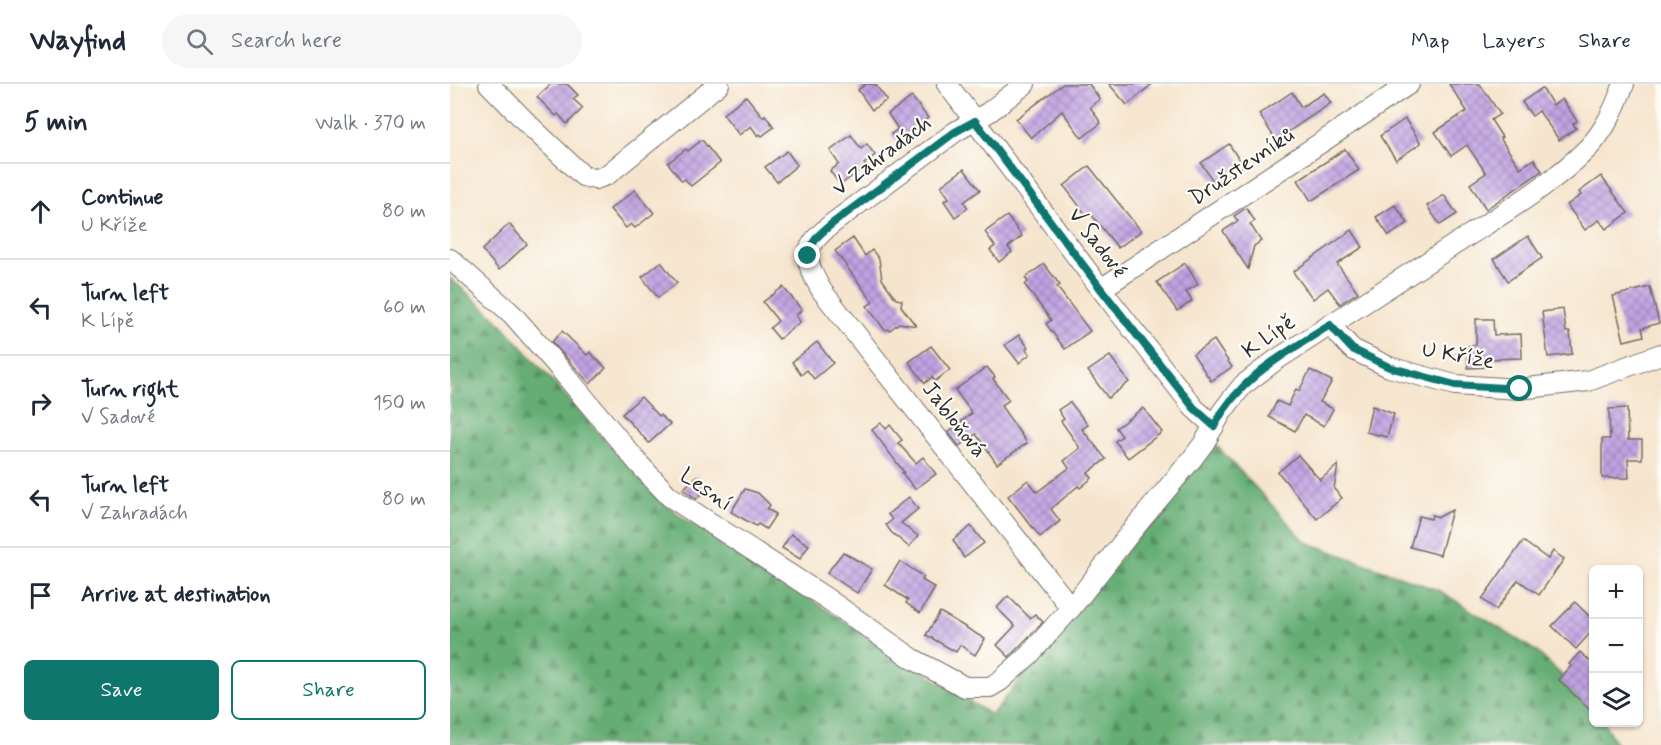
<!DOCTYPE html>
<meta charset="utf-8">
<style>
:root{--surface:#fff;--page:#f6f6f7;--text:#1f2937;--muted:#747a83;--line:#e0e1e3;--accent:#0f766e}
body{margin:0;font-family:Mynerve,sans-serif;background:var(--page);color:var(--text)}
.controls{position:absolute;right:18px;bottom:18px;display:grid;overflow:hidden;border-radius:9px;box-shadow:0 2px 4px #0004}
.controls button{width:54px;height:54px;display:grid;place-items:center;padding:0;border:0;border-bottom:2px solid var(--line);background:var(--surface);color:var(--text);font:30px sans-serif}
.stop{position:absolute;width:18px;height:18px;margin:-14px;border:4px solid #0f766e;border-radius:50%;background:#fff}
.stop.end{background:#0f766e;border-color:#fff;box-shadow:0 2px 6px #0008}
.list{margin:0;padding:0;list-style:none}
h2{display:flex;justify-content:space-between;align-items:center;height:78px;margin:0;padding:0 24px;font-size:26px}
h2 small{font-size:20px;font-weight:400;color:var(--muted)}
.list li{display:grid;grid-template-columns:39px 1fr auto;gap:18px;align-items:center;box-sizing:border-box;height:96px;padding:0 24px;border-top:2px solid var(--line)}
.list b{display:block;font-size:22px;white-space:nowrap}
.list p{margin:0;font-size:20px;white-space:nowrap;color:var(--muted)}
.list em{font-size:20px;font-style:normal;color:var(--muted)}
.actions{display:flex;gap:12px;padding:18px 24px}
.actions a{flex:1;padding:14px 0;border:2px solid var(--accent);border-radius:9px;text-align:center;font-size:21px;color:var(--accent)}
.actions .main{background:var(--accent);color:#fff}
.icon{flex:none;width:33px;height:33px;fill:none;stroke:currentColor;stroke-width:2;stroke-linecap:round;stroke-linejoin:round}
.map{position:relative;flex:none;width:1211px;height:661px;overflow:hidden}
header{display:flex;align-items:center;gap:36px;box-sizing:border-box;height:84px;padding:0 30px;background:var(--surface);border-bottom:2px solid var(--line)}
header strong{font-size:28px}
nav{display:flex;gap:33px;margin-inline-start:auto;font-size:21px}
.search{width:420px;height:54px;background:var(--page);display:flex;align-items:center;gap:15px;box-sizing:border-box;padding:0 21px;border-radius:33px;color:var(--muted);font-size:22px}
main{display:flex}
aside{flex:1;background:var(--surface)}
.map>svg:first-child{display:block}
.forest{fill:url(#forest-firs);stroke:#486c50;stroke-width:1.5}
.building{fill:url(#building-cross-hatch)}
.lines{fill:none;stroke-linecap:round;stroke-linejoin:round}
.street-casing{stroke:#726c64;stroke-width:22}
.street{stroke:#fff;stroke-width:20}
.route{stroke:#0f766e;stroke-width:8}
.labels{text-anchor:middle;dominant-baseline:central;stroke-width:4.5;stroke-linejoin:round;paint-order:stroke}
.street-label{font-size:22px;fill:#2b2b2b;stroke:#fdfcf7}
</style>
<header>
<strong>Wayfind</strong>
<div class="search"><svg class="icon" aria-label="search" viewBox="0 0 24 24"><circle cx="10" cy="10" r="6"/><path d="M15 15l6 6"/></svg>Search here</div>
<nav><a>Map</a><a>Layers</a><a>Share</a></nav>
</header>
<main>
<aside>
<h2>5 min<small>Walk · 370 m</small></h2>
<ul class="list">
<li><svg class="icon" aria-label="ahead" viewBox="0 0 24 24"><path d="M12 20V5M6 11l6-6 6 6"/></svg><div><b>Continue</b><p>U Kříže</p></div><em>80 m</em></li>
<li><svg class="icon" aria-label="left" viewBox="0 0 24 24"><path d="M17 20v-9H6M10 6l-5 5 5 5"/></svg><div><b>Turn left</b><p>K Lípě</p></div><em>60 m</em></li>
<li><svg class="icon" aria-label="right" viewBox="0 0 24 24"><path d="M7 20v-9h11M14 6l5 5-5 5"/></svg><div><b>Turn right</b><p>V Sadové</p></div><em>150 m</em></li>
<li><svg class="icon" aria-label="left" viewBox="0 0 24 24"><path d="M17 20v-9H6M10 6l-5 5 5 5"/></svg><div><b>Turn left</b><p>V Zahradách</p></div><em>80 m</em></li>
<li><svg class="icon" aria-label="arrive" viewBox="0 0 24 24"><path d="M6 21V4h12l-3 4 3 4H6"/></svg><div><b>Arrive at destination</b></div></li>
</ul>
<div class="actions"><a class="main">Save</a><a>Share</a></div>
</aside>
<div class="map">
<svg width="1211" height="661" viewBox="0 0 1211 661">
<defs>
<pattern id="forest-firs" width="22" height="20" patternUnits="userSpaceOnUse" patternTransform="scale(1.5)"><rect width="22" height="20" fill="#65ad74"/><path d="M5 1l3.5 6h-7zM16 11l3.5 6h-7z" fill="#538d5f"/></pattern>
<pattern id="building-cross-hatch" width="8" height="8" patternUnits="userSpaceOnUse" patternTransform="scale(1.5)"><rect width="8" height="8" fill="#c1a3e3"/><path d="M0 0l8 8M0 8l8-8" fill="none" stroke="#9d85b8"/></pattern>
</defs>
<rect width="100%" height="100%" fill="#fdfcf7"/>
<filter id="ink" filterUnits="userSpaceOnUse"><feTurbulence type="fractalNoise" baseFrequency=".0167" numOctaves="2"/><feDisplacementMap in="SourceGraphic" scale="12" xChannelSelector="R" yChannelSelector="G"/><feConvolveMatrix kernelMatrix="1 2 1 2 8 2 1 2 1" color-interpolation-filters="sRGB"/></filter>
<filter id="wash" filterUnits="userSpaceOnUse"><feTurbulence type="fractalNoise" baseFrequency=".008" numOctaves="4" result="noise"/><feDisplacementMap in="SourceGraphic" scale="24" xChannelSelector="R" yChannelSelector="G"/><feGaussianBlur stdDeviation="1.35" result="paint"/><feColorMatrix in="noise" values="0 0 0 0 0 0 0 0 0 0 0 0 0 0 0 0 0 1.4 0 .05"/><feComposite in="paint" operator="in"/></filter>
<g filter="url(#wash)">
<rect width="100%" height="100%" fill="#f6e5ce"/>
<path class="forest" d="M0,194L49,237L205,412L236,436L541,631L765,360L856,458L990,507L1086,567L1143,620L1144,638L1154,639L1167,661H0Z"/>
<g id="blocks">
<g class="building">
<path d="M101,0H117L128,11L123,15L133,24L117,40L108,30L106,32L87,13Z"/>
<path d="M416,0H425L437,16L422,26L408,6Z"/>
<path d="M613,0H639L650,15L640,23L651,39L632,54L612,27L581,54L566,35Z"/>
<path d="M659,0H702L677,21Z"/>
<path d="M999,0H1030L1050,30L1041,36L1052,53L1050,54L1070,84L1084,75L1092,87L1036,125L1020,100L1036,89L1017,61L1001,72L985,48L1017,27Z"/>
<path d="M1092,4L1103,21L1112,15L1127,37L1123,40L1126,44L1109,56L1089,27L1082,32L1072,18Z"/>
<path d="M842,8L851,23L874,9L881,19L826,56L809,30Z"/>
<path d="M296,12L313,33L315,31L324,43L312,52L310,50L308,52L301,42L289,51L273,30Z"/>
<path d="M462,13L478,34L462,46L466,51L450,62L441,50L448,45L438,30Z"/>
<path d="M955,35L971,59L946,76L930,52Z"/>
<path d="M401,51L411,65L417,60L425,71L414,80L416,82L390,101L380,87L389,80L380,67Z"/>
<path d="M252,56L270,79L241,102L235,95L232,97L218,79L236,65L238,67Z"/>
<path d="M779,60L793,82L765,100L751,79Z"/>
<path d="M895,65L909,86L861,117L848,96Z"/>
<path d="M337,67L347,81L327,98L315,83Z"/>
<path d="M639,82L691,147L668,164L640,129L637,132L614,102Z"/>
<path d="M514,85L530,106L514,118L518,124L505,133L494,117L499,114L491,102Z"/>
<path d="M1151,92L1178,129L1156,145L1149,136L1135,146L1117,121L1131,111L1129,108Z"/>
<path d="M185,106L204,129L185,144L181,140L176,144L160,125Z"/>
<path d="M994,111L1007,130L990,141L977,122Z"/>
<path d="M945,121L958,139L939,152L926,133Z"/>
<path d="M796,124L805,137L800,140L811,157L804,162L798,185L773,147L788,137L784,132Z"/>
<path d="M557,132L572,152L558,163L562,168L549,178L540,166L545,162L535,148Z"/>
<path d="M59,140L77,160L49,186L32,166Z"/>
<path d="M902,146L913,163L887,180L908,208L890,220L878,204L863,215L843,188Z"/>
<path d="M1078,152L1092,174L1058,197L1044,175Z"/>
<path d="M403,154L415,172L422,166L429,175L432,195L446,215L452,216L451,222L466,242L449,239L440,246L434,245L417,222L423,218L385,167Z"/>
<path d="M211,178L227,199L208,214L192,193Z"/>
<path d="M735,179L748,200L736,208L742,217L727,227L707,198Z"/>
<path d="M594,180L610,201L607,203L640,247L615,265L596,240L601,236L575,201L578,198L575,194Z"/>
<path d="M333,203L352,226L346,231L350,238L329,255L320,244L328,237L313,218Z"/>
<path d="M1200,203L1209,239L1192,244L1194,252L1174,257L1163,212Z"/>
<path d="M1113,225L1116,248H1120L1122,270L1098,273L1092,228Z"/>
<path d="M1026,235H1043L1044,251L1071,250L1072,274L1037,275L1038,283L1018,284V262L1026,261Z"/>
<path d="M112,247L137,271L140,268L156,284L140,300L102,258Z"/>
<path d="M569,251L578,263L576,265L580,270L569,279L555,261Z"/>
<path d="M764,256L782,283L761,297L743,270Z"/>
<path d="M367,258L383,279L364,295L357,286L351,291L342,278Z"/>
<path d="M481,262L500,286L485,297L482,293L475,299L459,278Z"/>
<path d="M660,272L679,298L658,314L638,287Z"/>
<path d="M537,283L545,293L543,295L559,316L551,322L577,359L547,380L526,350L509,362L498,348L522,329L505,306Z"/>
<path d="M860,286L882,297L870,318L883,325L874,342L854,331L845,347L819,333L827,317L838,322L846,305L849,307Z"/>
<path d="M191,313L209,332L210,331L220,340L199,359L172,330Z"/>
<path d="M620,318L638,341L632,345L656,375L638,389L642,394L630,404L628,402L601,425L610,437L590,453L558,412L578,396L587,408L619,384L614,377L630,364L611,337L614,335L608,326Z"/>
<path d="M922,322L944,330L937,353L916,348Z"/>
<path d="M693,324L712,348L678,374L665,357L672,352L666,344Z"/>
<path d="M1177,324L1178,356H1192V375H1178L1179,394H1152V355H1160L1159,325Z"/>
<path d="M431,339L436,345L440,341L452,356L448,359L466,379L473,373L486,390L465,405L452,389L454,388L422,346Z"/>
<path d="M848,371L870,396L888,381L884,405L892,414L867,435L828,388Z"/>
<path d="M247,392L258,404L246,415L233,405Z"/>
<path d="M295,405L308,409L320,421L317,425L326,430L316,445L308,440L306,442L281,428Z"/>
<path d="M459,413L468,425L451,439L468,452L459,463L441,448L436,441L442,436L438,430Z"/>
<path d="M1002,426L990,471L960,463L969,432L981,435L982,431L989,433Z"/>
<path d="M521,442L534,459L514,474L503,456Z"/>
<path d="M341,450L359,461L350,475L332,464Z"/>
<path d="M1073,457L1098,475L1103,467L1114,475L1089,511L1068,496L1046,526L1032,515Z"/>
<path d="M393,468L422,485L407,509L377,489Z"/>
<path d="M450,477L474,493L472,496L485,504L470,529L456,519L458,516L435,501Z"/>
<path d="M558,512L580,534L585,530L593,538L559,573L547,561L565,542L547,524Z"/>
<path d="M1125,518L1143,536V546L1126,565L1102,542Z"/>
<path d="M490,528L535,555L525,571L510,561L506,568L476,551Z"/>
<path d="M1130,568L1143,580V629L1109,596L1121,582L1119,580Z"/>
</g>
</g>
</g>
<g filter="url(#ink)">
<use href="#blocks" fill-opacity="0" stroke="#726c64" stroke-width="1.5"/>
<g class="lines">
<g class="street-casing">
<g id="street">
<path d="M39,0L78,40L133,92L145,95L157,91L269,0"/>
<path d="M497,0L651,205L744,324L764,342"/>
<path d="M575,0L539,28L505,48L383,139C352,164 352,173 372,207L621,524"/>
<path d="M0,175L62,230L111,286L189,380L219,412L376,514L463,575L515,603H540L550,597L579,571L621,524L680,449L742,375L754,359L772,328L781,316L793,301L826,276C887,236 949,197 1010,157C1052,130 1104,99 1139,63C1156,45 1165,23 1174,0"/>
<path d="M651,205L959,0"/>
<path d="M880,241L902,265L939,283L1005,301L1069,305L1138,297L1211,270"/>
</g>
</g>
<use href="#street" class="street"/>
</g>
</g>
<g class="lines" filter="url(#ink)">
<path class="route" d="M358,172C363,155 369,150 383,139L505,48L525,37L651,205L744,324L764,342C791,292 833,271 880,241L902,265L939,283L1005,301L1070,305"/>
</g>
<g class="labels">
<g class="street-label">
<text transform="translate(432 72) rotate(-37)">V Zahradách</text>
<text transform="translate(792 83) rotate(-34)">Družstevníků</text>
<text transform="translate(647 159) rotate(53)">V Sadové</text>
<text transform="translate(819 253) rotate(-35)">K Lípě</text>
<text transform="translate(1008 272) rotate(10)">U Kříže</text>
<text transform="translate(504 336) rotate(52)">Jabloňová</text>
<text transform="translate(256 406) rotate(35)">Lesní</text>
</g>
</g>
</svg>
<div class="controls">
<button>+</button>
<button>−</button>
<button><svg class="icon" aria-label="layers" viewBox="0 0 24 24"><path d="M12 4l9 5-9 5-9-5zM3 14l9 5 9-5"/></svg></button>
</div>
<div class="stop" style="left:1070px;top:305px"></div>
<div class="stop end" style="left:358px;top:172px"></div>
</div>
</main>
